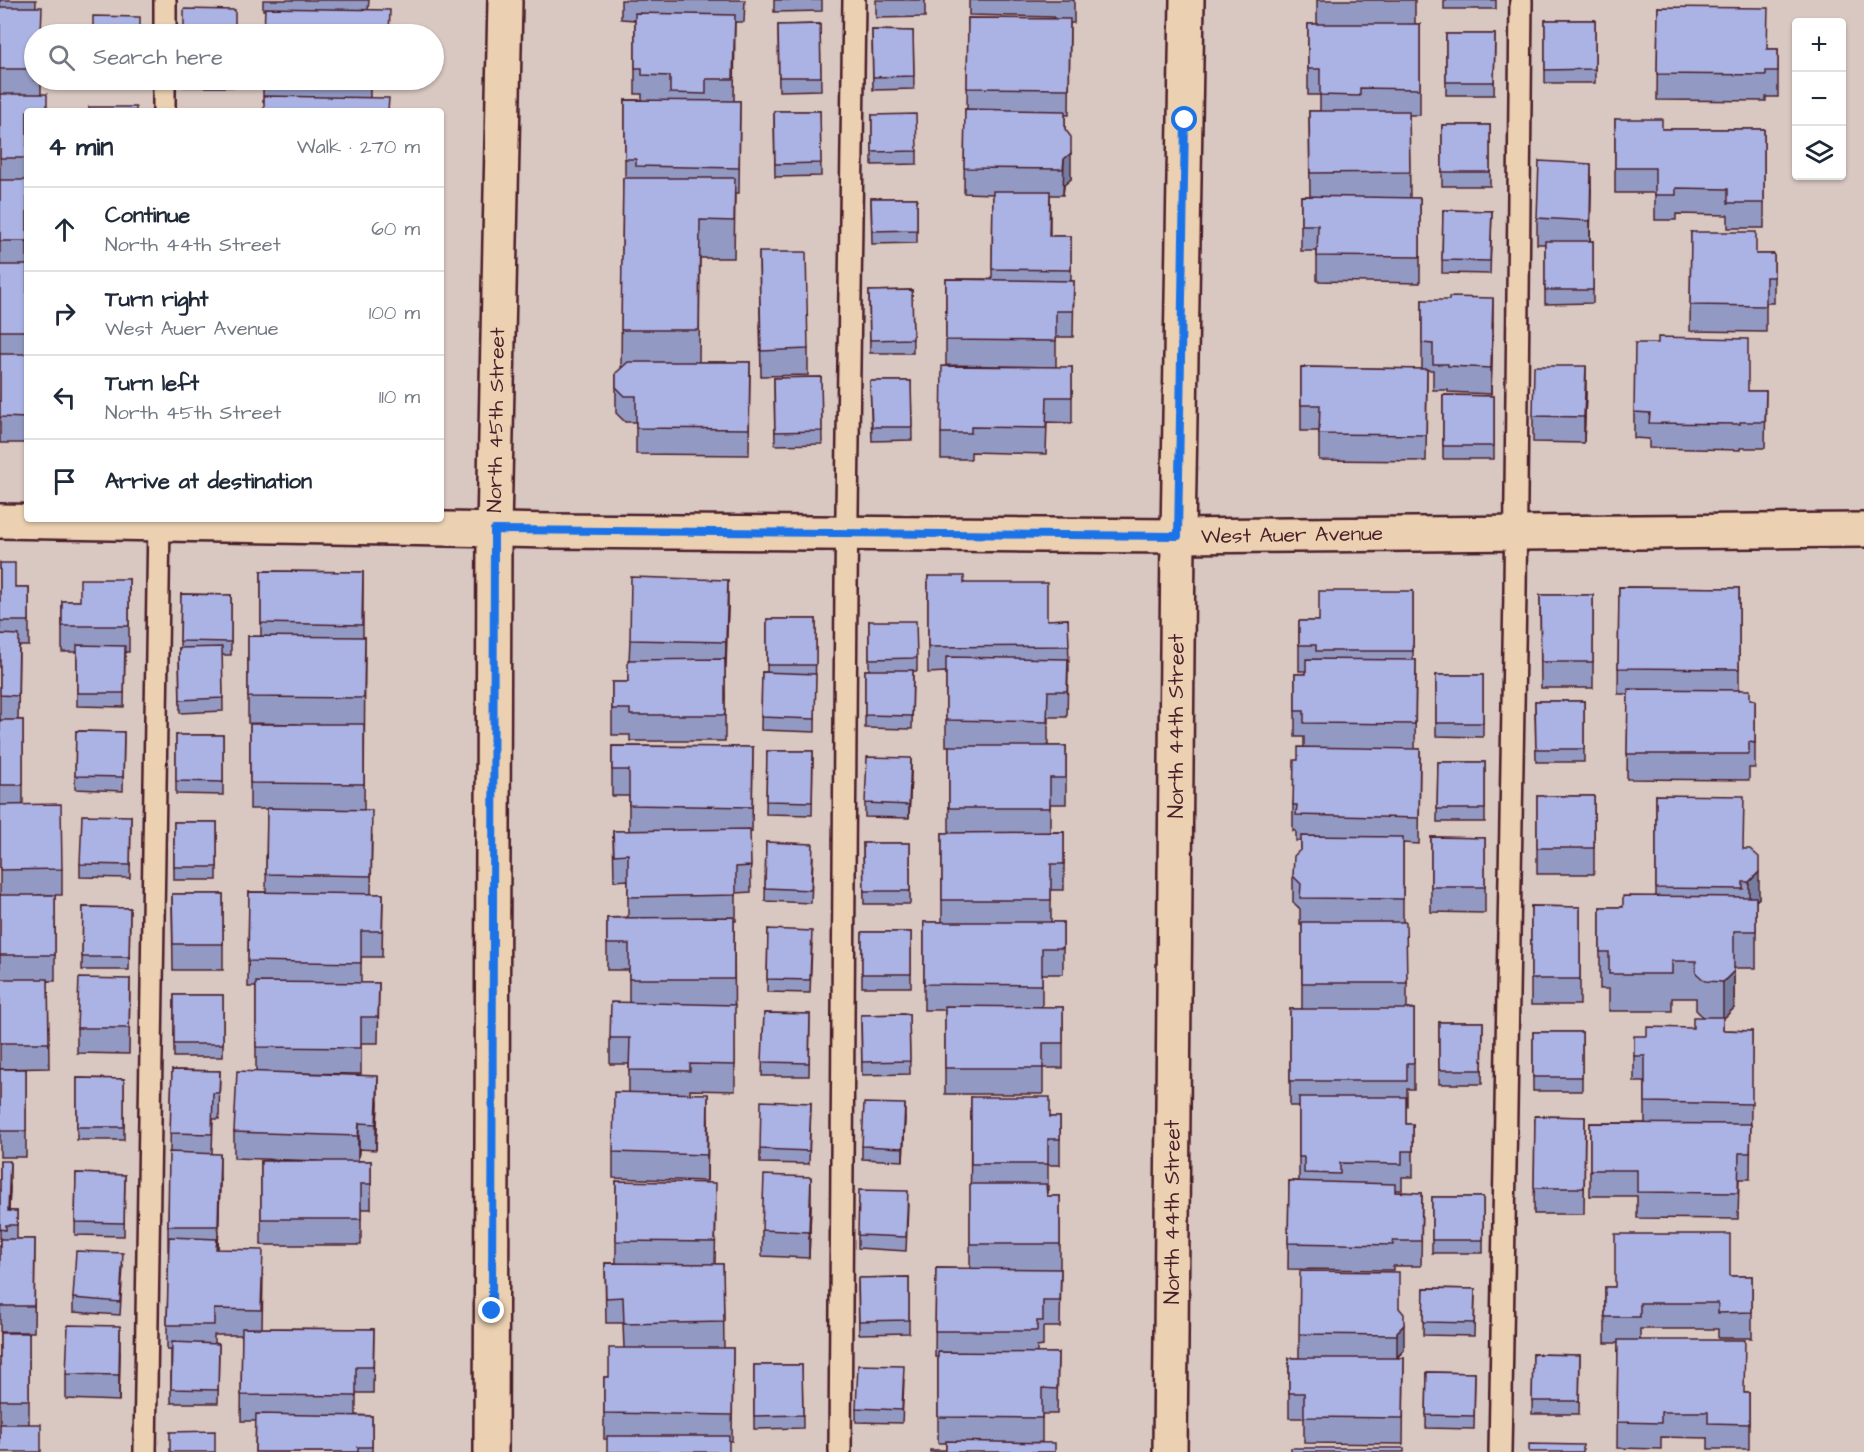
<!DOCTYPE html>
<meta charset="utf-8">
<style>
:root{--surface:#fff;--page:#f2f2f3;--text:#1f2937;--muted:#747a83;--line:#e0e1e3}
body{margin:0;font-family:"Architects Daughter",sans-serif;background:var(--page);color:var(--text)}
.controls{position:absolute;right:18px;top:18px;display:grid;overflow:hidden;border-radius:6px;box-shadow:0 2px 4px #0004}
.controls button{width:54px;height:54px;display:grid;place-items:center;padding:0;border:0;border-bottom:2px solid var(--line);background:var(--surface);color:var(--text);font:30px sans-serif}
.stop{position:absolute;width:18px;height:18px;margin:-14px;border:4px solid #1a73e8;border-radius:50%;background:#fff}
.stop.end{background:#1a73e8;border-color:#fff;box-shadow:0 2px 6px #0008}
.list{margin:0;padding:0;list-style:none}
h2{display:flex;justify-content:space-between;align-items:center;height:78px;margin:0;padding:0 24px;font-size:26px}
h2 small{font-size:20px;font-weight:400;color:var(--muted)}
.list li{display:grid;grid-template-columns:39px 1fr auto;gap:18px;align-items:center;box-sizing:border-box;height:84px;padding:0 24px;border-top:2px solid var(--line)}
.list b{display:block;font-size:22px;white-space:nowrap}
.list p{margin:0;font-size:20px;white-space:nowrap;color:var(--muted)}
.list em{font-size:20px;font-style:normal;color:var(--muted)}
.icon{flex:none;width:33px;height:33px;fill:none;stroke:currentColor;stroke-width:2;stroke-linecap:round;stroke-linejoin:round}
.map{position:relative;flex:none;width:1864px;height:1452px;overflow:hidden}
.search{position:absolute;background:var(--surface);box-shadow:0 2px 4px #0004;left:24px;top:24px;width:420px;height:66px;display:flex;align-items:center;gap:15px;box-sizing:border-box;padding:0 21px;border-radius:33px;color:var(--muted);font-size:22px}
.panel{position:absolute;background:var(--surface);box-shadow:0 2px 4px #0004;left:24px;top:108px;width:420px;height:414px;border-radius:6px}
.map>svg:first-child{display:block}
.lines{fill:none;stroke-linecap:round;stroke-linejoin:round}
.service-casing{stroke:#4a1f2b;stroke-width:26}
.minor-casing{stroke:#4a1f2b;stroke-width:38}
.service{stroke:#ebd1b2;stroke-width:21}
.minor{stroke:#ebd1b2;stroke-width:33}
.wall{fill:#929ac4;stroke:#4a1f2b;stroke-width:1.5}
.shaded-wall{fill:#777da0;stroke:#4a1f2b;stroke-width:1.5}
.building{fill:#aab3e4;stroke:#4a1f2b;stroke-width:1.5}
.route{stroke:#1a73e8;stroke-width:8}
.labels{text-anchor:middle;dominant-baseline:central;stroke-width:6;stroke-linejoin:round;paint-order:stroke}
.street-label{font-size:21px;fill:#4a1f2b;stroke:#ebd1b2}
</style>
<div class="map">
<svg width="1864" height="1452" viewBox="0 0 1864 1452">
<rect width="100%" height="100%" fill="#d8c8c1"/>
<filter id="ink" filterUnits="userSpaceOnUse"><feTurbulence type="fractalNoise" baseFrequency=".0167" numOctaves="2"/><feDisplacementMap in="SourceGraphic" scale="12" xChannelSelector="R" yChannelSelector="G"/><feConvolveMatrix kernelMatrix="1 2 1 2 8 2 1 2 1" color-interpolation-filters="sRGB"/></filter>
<g filter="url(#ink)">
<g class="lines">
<g class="service-casing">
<g id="service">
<path d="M165,34V0"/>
<path d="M164,111V80"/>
<path d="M145,1452L159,519"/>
<path d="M840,1452L846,585L854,0"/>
<path d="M1500,1452L1515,591L1521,0"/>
</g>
</g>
<g class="minor-casing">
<g id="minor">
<path d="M0,521L552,531L1178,536L1864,530"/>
<path d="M491,1452L494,530L505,0"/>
<path d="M1170,1452L1178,536L1187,0"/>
</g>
</g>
<use href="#service" class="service"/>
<use href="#minor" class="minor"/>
</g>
<g class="wall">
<path d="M0,0H36L34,80H41V94L27,111V443H0Z"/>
<path d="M263,0H369L368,10H263Z"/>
<path d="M621,0H745L744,22H735L734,101H740L739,193H735L734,258H700L699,362H750L749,455L636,454V422H625L616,413V373L623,367H621L623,178H625V100H642V94H635V20L621,19Z"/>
<path d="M774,0H822V11L774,12Z"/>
<path d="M876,0H925V17L876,18Z"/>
<path d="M969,0H1074V23H1070L1069,115H1065V129L1071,179L1064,185L1063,195H1050V236H1071V281H1074L1073,337H1056V367L946,365V279H992L993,194L964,193L965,109H967L968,18L1054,19V17L969,15Z"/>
<path d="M1317,0H1415V24H1420V115H1409L1410,198H1420V283L1317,281V251H1301V196H1310L1309,111H1320V95H1308V24H1317Z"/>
<rect x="1444" y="0" width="52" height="9"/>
<path d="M1658,7L1768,49H1778V97H1766V101L1657,100Z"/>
<rect x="1545" y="20" width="50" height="63"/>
<path d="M820,24L821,90L779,91L778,25Z"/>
<path d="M872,30L913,31L914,89L873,90Z"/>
<path d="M1446,34H1495L1494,95H1446Z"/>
<path d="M97,80H140V82L97,81Z"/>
<rect x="184" y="80" width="50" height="7"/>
<path d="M263,80H370V98L263,102Z"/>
<path d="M774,111H820L821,176L775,177Z"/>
<path d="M872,115L917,151V164L872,165Z"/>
<path d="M1615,119L1662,129H1764V228H1728V215L1676,214V220H1655V193H1615Z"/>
<rect x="1442" y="125" width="48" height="61"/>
<path d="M1591,189L1590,241H1593V303L1545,304V244H1537V218Z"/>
<path d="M871,198H917V243L872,244Z"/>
<path d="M1443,210L1492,211L1490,274L1442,273Z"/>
<path d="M1691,232L1756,254H1774V303H1766V332L1690,331Z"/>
<path d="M759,252L808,349V375L761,376Z"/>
<path d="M912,290L913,353H870L869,291Z"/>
<path d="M1422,300L1493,323L1491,394L1448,392V390H1433V370H1427L1426,461L1319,460V431H1301V367L1422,369Z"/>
<path d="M1072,367V423L1047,422L1046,454L971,452V459H941V433Z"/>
<path d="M821,377L822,444L775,445L774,378Z"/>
<path d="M870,381H911L912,440L872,441Z"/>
<path d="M1748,391H1766L1765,448H1740V450L1649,448V439L1634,438V412Z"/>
<path d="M1586,392L1584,443L1533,442V416Z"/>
<path d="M1443,395L1494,396V459H1443Z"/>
<path d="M0,563L15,587H29V646H19L18,720H23V804L62,869V895H37H55V981H48L49,1068L0,1069Z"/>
<path d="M261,571L363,572V637H365L364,810L372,836L371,894H383L382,957H361V983H379L378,1043H361V1074L288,1073L378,1102L376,1150L359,1149L358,1161H371V1209H361V1245H261V1161H319L234,1158V1132L256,1072V987H248L249,892H266L267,809H250V724H298L248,723V636L261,637Z"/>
<path d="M928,576L964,583L1047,620L1068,619L1069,672H1068L1067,717H1048V746H1066V804H1050V832H1064V890H1051V922H1063V974H1042V1007H1063V1068H1043V1094H945V1010H924V922H942V833H949V746H946V672L928,673Z"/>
<path d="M129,579V652H125L124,707L77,706V652H62V601H80Z"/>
<path d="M1619,587L1739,588V689L1750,699L1755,700V768H1749V780L1627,779L1628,694H1618Z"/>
<path d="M1413,591V660H1416L1415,749H1420L1419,844L1403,843V922L1407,983V1009H1414V1089H1407V1106H1406V1124H1413V1177H1402V1190H1395V1192L1422,1193L1421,1266H1393V1270L1288,1269L1289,1181H1299V1106H1290V1009H1302V924H1300V909L1293,902V876L1301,849V841H1296V831H1293V805L1298,760L1304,747V737H1295V674H1306V671H1299V621H1319Z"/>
<path d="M181,594L231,595V655H222L223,711L180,713L179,648H180Z"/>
<path d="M1540,595H1593V688H1541Z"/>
<path d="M728,606L725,668V741H630V735H612V682H628L630,640Z"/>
<path d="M767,619H816L815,732L761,730L762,672H767Z"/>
<path d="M869,621L917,658V671H913L912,729L865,728V670H869Z"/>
<path d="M1436,675H1483V737L1436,736Z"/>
<path d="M1535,701H1584V762H1536Z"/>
<path d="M76,731L124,732L123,791L75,789Z"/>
<path d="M176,735H223V795L176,794Z"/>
<path d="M612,746L753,747L752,832H750L751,892L736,893V921H734L735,1091L690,1090V1094L708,1120L707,1181L613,1178V1152L629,1092V1064H610V1038L629,1002V970H607V918L628,917V880L614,881L613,831H629V796H612Z"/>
<path d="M767,751H813L812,815L766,814Z"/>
<path d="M1438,762H1485V822H1437Z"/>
<path d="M911,772L909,818L865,817V803Z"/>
<path d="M1656,795L1744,849L1759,898L1756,901V968H1734V1008L1723,1019V1030L1752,1031L1750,1179H1739L1738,1219L1637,1218V1196H1590V1123H1645V1082H1634V1056L1647,1036L1693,1028L1703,1017L1696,1010V998H1672V1011H1609V989H1600V907H1623L1656,896Z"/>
<rect x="1537" y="796" width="57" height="78"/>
<path d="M131,816L130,878L80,877V864Z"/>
<rect x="174" y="822" width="43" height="58"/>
<path d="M1431,837L1485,838V913L1431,912Z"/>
<path d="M766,842L813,857L811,903L765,901Z"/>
<path d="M863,843H910V904H864Z"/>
<path d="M172,894H223V970H173Z"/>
<path d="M1531,906L1580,907V1005H1531Z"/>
<path d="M83,907L130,908L129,970H82Z"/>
<path d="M768,929L812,944L810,993L767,992Z"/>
<rect x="862" y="932" width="49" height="55"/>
<path d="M130,979L129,1054L77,1053V1028Z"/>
<rect x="174" y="995" width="49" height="62"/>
<path d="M764,1013L810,1014L809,1076H762Z"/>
<path d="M909,1014L910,1074L862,1075L861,1015Z"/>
<path d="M1439,1022H1483L1482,1084H1439Z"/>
<rect x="1533" y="1032" width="49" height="59"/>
<rect x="0" y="1069" width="26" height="88"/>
<path d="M172,1070L220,1071L219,1119H213L212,1153L220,1179L218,1249L263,1276L262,1328L374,1329L373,1393H356V1415L372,1416V1452H255L256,1421H241L242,1335H214V1343L219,1344L218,1403H171V1350H167V1325L169,1251H168V1226Z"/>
<path d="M77,1078L124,1079V1140H77Z"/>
<path d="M971,1097L1050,1117H1060V1165H1048V1190H1047V1196H1060V1269H1061L1060,1327H1043V1346L1037,1347V1353H1058L1057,1414H1042V1442L946,1450V1443H938V1357H935L936,1268L970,1269Z"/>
<path d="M811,1103L809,1164L760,1163V1149Z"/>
<path d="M1535,1116L1585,1117L1584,1214H1534Z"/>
<path d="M905,1118L903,1161L862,1159V1146Z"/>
<path d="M0,1161L10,1187L9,1211H17V1239H35L34,1332H0Z"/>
<path d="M76,1173L125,1175L124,1236L75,1235Z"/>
<path d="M616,1181L716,1209L715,1264H723L724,1348H733L732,1441L604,1439V1377H609L624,1348L623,1323H606L605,1263H616Z"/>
<rect x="1432" y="1197" width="51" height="56"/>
<path d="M811,1203L809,1258L762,1256V1230Z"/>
<path d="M908,1205L906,1251L858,1248V1235Z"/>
<path d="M123,1266L120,1315L73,1312V1298Z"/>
<path d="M1730,1276H1752V1338H1718V1329H1640V1340L1744,1393H1749V1449H1708V1438L1661,1437V1449L1617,1448L1618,1343H1605V1287H1615Z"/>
<path d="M909,1277V1333L859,1334L858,1278Z"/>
<path d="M1424,1288L1475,1289L1474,1336L1423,1335Z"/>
<path d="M1399,1308L1404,1350L1397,1358H1404L1403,1444L1304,1443V1418H1289V1358H1299V1334Z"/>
<path d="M0,1333H29V1424L0,1452Z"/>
<path d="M120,1352L119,1401L66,1399V1374Z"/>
<path d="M1533,1354L1580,1355L1579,1414H1532Z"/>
<path d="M754,1365H802L803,1428L754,1429Z"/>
<path d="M1427,1372L1475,1373L1474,1429L1426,1428Z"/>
<path d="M904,1380L902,1423L856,1422V1408Z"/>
</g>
<g class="shaded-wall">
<path d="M1071,153V179L1064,185L1063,195L1064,159Z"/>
<path d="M1591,164V189L1590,247V221Z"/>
<path d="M1493,298V323L1491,394V368Z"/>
<path d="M1586,366V392L1584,443V417Z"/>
<path d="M728,580V606L726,668V642Z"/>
<path d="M911,758V772L909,818V805Z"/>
<path d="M1759,872V898L1749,908V882Z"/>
<path d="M1734,971V1008L1723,1019V982Z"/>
<path d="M378,1076V1102L376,1150V1124Z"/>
<path d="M708,1094V1120L707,1181V1155Z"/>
<path d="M905,1104V1118L903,1161V1148Z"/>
<path d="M359,1123V1149L358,1162V1136Z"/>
<path d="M220,1154V1179L218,1252V1226Z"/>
<path d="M10,1161V1187L8,1225V1211Z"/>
<path d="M811,1177V1203L809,1258V1232Z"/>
<path d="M1404,1325V1350L1397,1357V1332Z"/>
<path d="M120,1326V1352L119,1401V1375Z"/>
</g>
<g class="building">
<path d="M0,7H42L41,34H34V69H0Z"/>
<path d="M1658,7L1768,8L1767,49H1778V71H1766V75L1657,74Z"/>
<path d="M265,8L390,10L389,34H264Z"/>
<path d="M184,9L235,10V34H184Z"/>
<path d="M635,13L735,15L733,79H706V94L670,93V76L642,75V68H635Z"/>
<path d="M93,16L140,17V34H93Z"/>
<path d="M968,18L1070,19L1069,89L967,88Z"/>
<path d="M1545,20H1595V69L1545,70Z"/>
<path d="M820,24L821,77H779L778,25Z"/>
<path d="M1308,24H1420V89L1360,88V96L1320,95V69H1308Z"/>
<path d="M872,30L913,31L914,76L873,77Z"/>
<path d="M1446,34H1495L1494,82H1446Z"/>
<path d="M0,94H47V111H27V158H0Z"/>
<path d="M264,96L389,98L388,111H264Z"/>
<path d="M625,100L740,101L739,168L636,166V159H625Z"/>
<rect x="89" y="107" width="47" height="4"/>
<path d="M965,109L1065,111V129L1071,137V153L1064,159L1063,169L964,168Z"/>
<rect x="184" y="110" width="47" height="1"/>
<path d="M774,111H820L821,163L775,164Z"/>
<path d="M1309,111H1409L1410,172L1310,173Z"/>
<path d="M916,114L917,151L872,152V115Z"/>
<path d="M1615,119H1662V129H1764V203H1728V189L1676,188V195H1655V168H1615Z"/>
<rect x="1442" y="125" width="48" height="47"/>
<path d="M1539,161L1591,164L1590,221L1537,218Z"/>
<path d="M623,178H735L734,221L700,220L699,330H621Z"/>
<rect x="0" y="180" width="27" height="61"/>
<path d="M993,191H1050L1049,236H1071V270L992,269Z"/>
<path d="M1301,196L1420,198V257L1317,256L1318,225H1301Z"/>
<path d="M871,198H917V230L872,231Z"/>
<path d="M1443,210L1492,211L1490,261L1442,260Z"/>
<path d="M1691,232H1756V254H1774V277H1766V306L1690,305Z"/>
<rect x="1545" y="241" width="48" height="49"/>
<path d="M759,252H806L808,349L761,351Z"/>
<rect x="0" y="265" width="27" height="66"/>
<path d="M946,279L1074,281L1073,311H1056V341L946,340Z"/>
<path d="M912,290L913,339L870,340L869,291Z"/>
<path d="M1449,297L1493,298L1491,368L1448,366V364H1433V344L1422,343V300H1449Z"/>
<path d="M1658,337L1748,339V391H1766L1765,422H1740V424L1649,423L1650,413L1634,412L1635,343H1658Z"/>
<path d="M0,354H27V418L0,417Z"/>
<path d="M628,362H750L749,429L636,428V396H625L616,387V373Z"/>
<path d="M942,366L1072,367V397H1047L1046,428L971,427V433H941Z"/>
<path d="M1534,366H1586L1584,417L1533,416Z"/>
<path d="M1301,367L1427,369L1426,435L1319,434L1320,405H1301Z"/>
<path d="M821,377L822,431L775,432L774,378Z"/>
<path d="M870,381H911L912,427H872Z"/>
<path d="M1443,395L1494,396V446H1443Z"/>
<path d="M0,563H15V587H29V621H0Z"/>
<path d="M261,571L363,572L362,625L261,623Z"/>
<path d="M928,576H964V583H1047V620L1068,619L1069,646L928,647Z"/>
<path d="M631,577L728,580L726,642L630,640Z"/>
<path d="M80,579H129V626H62V601H80Z"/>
<path d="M1619,587L1739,588V669L1618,668Z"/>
<path d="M1319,591H1413V651H1316V645H1299V621H1319Z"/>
<path d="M181,594L231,595V642L180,641Z"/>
<path d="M1540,595H1593V662H1541Z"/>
<rect x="767" y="619" width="49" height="46"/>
<path d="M869,621H916L917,658L869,659Z"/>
<path d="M0,634L19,635L18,696L0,695Z"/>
<path d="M248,636L365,637L364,698L248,697Z"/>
<path d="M77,645L125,646L124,693H77Z"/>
<path d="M222,647L223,698L180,700L179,648Z"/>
<path d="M946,657L1068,659L1067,691H1048L1047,722L946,720Z"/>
<path d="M725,659V715H630V709H612V682H628V660Z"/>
<path d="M1306,659L1416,660L1415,724L1304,723V711H1295V674H1306Z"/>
<path d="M865,670H913L912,716L865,715Z"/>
<path d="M762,672L816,674L815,719L761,717Z"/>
<rect x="1436" y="675" width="47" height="48"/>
<path d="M1628,689L1750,690V699L1755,700V743L1749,742V754H1627Z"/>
<path d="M1535,701H1584V749H1536Z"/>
<rect x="0" y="720" width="23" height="65"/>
<path d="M250,724H364V784L250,783Z"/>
<path d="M76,731L124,732L123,777L75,776Z"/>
<path d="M176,735H223V782L176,781Z"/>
<path d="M612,746L753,747L752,807L629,805V770H612Z"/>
<path d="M949,746H1066V778H1050V808H949Z"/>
<path d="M1298,747L1420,749L1419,818L1296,815L1297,805H1293L1294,760H1298Z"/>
<path d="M767,751H813L812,802L766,801Z"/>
<path d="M867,757L911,758L909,805L865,803Z"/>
<path d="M1438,762H1485V809H1437Z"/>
<path d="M1656,795L1744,796L1743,849H1750L1759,857V872L1749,882H1743V889L1656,888Z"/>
<rect x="1537" y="796" width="57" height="52"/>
<path d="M61,804L62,869L0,870V805Z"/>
<path d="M267,808L372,810L371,876L266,874Z"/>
<path d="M82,815L131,816L130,865L80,864Z"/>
<rect x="174" y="822" width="43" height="45"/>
<path d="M750,829L751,866L736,867V895L628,897V854L614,855L613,831Z"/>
<path d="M1064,832V864H1051V900H942V833Z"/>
<path d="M1301,836L1403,837V899L1300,898L1301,884L1293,876L1294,856L1301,849Z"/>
<path d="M1431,837L1485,838V887H1431Z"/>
<path d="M766,842L813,844L811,890L765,888Z"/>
<path d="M863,843H910V891H864Z"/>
<path d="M249,892L383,894L382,931H361V963L248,961Z"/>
<path d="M172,894H223V944H173Z"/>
<rect x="0" y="895" width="55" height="60"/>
<path d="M1623,896L1756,897V931H1734V971L1723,982L1705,981L1696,973V961H1672V974H1609V952H1600V907H1623Z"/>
<path d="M1531,906L1580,907V979H1531Z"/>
<path d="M83,907L130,908L129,957H82Z"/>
<path d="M734,917V979H629V944H607V918Z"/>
<path d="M924,922H1063V948H1042V985L924,984Z"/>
<path d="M1302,922H1406L1407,983H1302Z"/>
<path d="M768,929L812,931L810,980L767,979Z"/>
<rect x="862" y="932" width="49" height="42"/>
<path d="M79,978L130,979L129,1028H77Z"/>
<path d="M0,979H48L49,1043H0Z"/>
<path d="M256,982L379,983L378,1017H361V1048L256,1047Z"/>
<rect x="174" y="995" width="49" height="49"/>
<path d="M611,1002L735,1005V1065L690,1064V1071L629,1070L630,1038H610Z"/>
<path d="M945,1006L1063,1007V1043H1043V1068H945Z"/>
<path d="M1290,1009H1414V1063H1407V1081H1290Z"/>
<path d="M764,1013L810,1014L809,1063L762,1062Z"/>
<path d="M909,1014L910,1061L862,1062L861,1015Z"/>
<path d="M1693,1017H1723V1030L1752,1031V1104L1645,1102V1056H1634V1036H1647V1027L1693,1028Z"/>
<path d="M1439,1022H1483L1482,1070H1439Z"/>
<rect x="1533" y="1032" width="49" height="45"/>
<rect x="0" y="1069" width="26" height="62"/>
<path d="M172,1070L220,1071L219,1093H213L212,1134L170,1133Z"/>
<path d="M237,1071L378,1076L376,1124L359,1123L358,1136L234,1132Z"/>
<path d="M77,1078L124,1079V1127H77Z"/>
<path d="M614,1092L708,1094L707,1155L613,1152Z"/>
<path d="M971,1097H1050V1117H1060V1139H1048V1164H971Z"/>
<path d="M1299,1097H1406V1124H1413V1151H1402V1164L1340,1163V1174L1304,1173V1157H1299Z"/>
<path d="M761,1101L811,1103L809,1151L760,1149Z"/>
<path d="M864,1103L905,1104L903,1148L862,1146Z"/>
<path d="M1535,1116L1585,1117L1584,1188H1534Z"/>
<path d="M1590,1123L1751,1124L1750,1153H1739L1738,1193L1637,1192V1170H1590Z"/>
<path d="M169,1152L220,1154L218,1226H168Z"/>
<path d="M0,1161H10L8,1211H17V1225H6V1230L0,1229Z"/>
<path d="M261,1161H371V1184H361V1219H261Z"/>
<path d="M76,1173L125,1175L124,1223L75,1222Z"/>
<path d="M764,1175L811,1177L809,1232L762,1230Z"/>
<path d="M616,1181L716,1183L715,1242L616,1241Z"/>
<path d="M1289,1181L1395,1184V1192L1422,1193L1421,1241H1393V1245L1288,1243Z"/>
<path d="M970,1184H1046L1047,1196H1060V1244H970Z"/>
<path d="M859,1190L908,1191L906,1237L858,1235Z"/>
<rect x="1432" y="1197" width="51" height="43"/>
<path d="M1615,1234H1730V1276H1752V1312L1718,1313V1303H1640V1317H1605V1287H1615Z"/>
<path d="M169,1237L217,1239L216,1249L263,1250L261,1310L214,1309V1325H167Z"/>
<path d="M0,1239H35L34,1306H0Z"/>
<path d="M76,1251L123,1253L120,1302L73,1298Z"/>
<path d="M605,1263L723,1264L724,1322L624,1324L623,1297L606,1298Z"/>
<path d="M936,1268L1061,1269L1060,1301H1043V1321H1037V1331H935Z"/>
<path d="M1300,1271L1399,1272V1308L1404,1314V1325L1397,1332V1335L1299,1334Z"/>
<path d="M909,1277V1320L859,1321L858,1278Z"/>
<path d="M1424,1288L1475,1289L1474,1323L1423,1322Z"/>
<path d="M68,1325L120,1326L119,1375L66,1374Z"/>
<path d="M242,1328L374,1329L373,1367H356V1396L241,1395Z"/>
<rect x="0" y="1333" width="29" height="67"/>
<path d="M1618,1340H1745L1744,1393H1749V1424L1708,1423V1412H1661V1423L1617,1422Z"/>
<path d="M172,1342L219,1344L218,1390L171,1389Z"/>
<path d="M609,1348H733L732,1415L604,1413V1377H609Z"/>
<path d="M938,1352L1058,1353L1057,1389L1042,1388V1418L938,1417Z"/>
<path d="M1533,1354L1580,1355L1579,1401H1532Z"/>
<path d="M1289,1358H1404L1403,1418L1304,1417V1393H1289Z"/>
<path d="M754,1365H802L803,1415L754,1416Z"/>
<path d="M858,1365L904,1366L902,1410L856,1408Z"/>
<path d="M1427,1372L1475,1373L1474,1416L1426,1415Z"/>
<path d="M256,1414L372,1416V1447H358V1452H255Z"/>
<rect x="0" y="1424" width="41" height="28"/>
<path d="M215,1431V1452H170V1432Z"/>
<rect x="607" y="1436" width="122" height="16"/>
<path d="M946,1441L1055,1443V1452H930V1450H946Z"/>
<path d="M1529,1444L1583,1445V1452H1529Z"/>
<rect x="1291" y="1448" width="113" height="4"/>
</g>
</g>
<g class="lines" filter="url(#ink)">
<path class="route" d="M492,1311L494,530L1178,536L1185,120"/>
</g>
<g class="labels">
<g class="street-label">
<text transform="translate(496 420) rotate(-89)">North 45th Street</text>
<text transform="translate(1292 535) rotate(-1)">West Auer Avenue</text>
<text transform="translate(1176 726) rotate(-90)">North 44th Street</text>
<text transform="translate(1172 1212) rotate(-90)">North 44th Street</text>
</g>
</g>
</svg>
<div class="controls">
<button>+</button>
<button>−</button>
<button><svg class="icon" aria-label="layers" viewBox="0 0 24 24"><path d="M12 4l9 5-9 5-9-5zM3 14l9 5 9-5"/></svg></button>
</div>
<div class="stop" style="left:1185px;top:120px"></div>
<div class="stop end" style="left:492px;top:1311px"></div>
<div class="search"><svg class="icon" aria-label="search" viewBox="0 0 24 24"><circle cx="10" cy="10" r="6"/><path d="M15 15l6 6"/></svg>Search here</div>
<section class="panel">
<h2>4 min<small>Walk · 270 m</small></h2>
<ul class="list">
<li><svg class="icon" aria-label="ahead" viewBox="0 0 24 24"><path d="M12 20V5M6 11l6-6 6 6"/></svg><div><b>Continue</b><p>North 44th Street</p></div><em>60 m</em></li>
<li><svg class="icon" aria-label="right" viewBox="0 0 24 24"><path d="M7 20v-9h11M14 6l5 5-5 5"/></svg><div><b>Turn right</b><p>West Auer Avenue</p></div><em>100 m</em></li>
<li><svg class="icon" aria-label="left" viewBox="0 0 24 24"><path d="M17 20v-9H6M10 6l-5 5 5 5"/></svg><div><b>Turn left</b><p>North 45th Street</p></div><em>110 m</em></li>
<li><svg class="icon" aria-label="arrive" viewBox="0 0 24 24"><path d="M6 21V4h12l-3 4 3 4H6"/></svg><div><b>Arrive at destination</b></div></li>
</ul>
</section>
</div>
